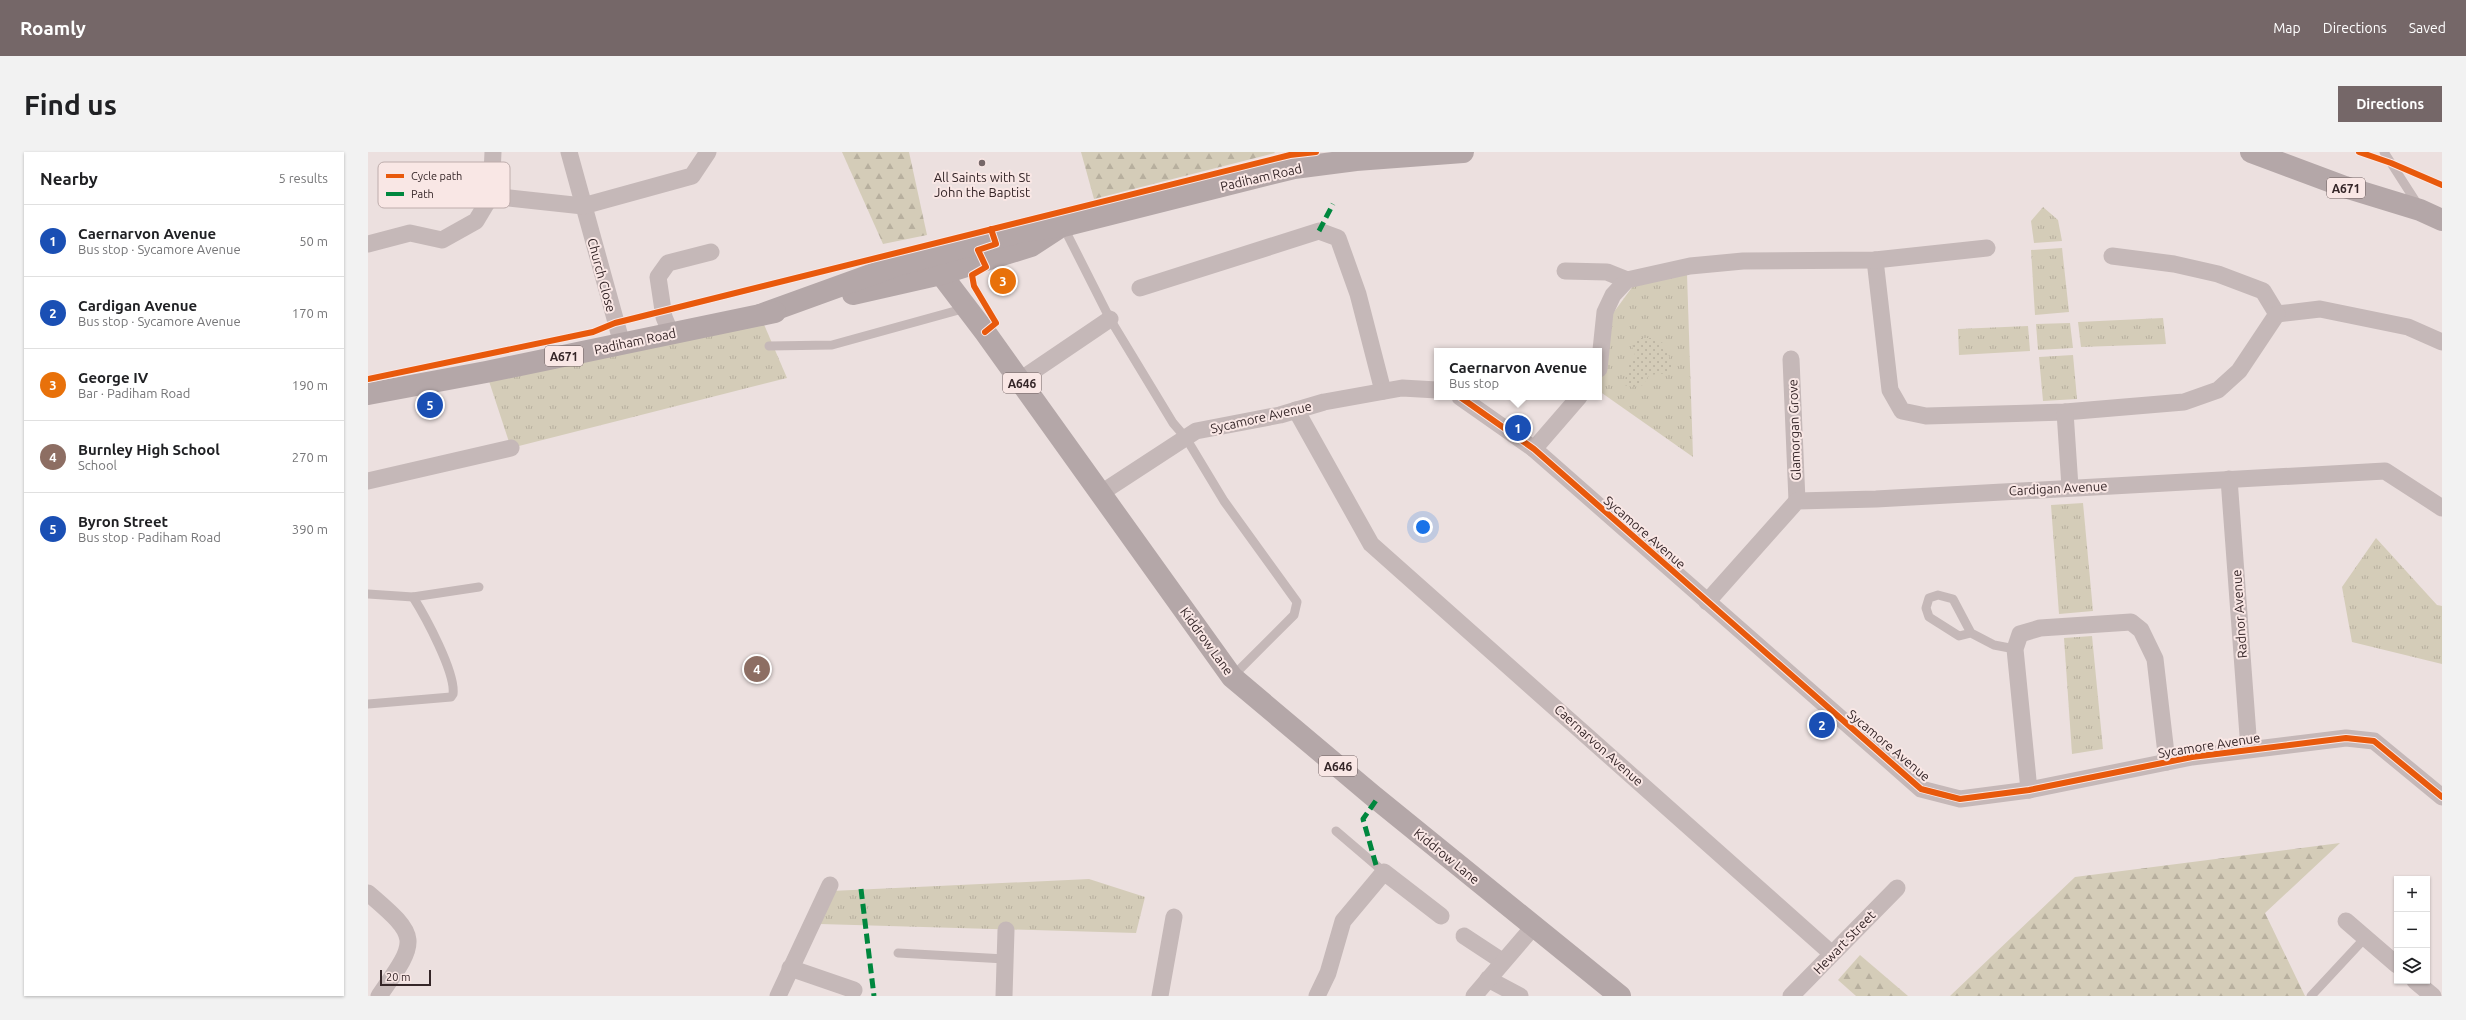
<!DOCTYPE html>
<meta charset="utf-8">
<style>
:root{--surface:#fff;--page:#f2f2f2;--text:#202124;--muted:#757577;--line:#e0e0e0;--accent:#756768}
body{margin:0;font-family:Ubuntu,sans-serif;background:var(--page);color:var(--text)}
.controls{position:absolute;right:12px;bottom:12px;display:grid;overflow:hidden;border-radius:0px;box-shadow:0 1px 3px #0004}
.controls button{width:36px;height:36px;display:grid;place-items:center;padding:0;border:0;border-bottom:1px solid var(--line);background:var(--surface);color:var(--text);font:20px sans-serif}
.scale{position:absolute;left:12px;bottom:10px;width:51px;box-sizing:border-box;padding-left:4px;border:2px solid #352628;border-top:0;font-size:11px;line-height:14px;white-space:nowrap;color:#352628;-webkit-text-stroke:3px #f9e7e5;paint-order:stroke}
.you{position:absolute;left:1055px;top:375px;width:14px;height:14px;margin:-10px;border:3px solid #fff;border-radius:50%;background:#1a73e8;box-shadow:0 0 0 6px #1a73e833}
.badge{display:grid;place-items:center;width:26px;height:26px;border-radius:50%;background:var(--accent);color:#fff;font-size:13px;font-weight:700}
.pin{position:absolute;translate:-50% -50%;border:2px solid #fff;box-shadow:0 1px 4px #0006}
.popup{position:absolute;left:1066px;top:196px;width:168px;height:52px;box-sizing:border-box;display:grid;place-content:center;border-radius:0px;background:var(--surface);filter:drop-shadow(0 1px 3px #0005);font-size:13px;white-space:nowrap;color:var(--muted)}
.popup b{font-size:15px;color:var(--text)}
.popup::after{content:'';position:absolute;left:50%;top:100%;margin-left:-8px;border:8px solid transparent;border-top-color:var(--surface)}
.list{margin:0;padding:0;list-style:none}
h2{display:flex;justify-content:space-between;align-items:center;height:52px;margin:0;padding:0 16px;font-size:17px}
h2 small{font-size:13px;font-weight:400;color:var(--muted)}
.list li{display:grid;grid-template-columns:26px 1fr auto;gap:12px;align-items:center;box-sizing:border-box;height:72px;padding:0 16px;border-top:1px solid var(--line)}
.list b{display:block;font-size:15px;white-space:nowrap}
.list p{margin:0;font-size:13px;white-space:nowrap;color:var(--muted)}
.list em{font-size:13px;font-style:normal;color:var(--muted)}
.icon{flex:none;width:22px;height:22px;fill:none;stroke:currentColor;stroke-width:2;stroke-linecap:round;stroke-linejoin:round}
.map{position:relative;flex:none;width:2074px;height:844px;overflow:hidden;border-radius:0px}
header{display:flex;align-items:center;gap:24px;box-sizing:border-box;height:56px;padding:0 20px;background:var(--accent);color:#fff}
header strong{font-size:19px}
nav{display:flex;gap:22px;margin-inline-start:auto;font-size:14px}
.intro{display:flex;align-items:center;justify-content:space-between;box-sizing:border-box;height:96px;padding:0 24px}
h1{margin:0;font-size:28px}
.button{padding:10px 18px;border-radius:0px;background:var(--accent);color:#fff;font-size:14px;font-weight:700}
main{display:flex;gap:24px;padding:0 24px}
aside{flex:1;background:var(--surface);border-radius:0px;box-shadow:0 1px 3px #0004}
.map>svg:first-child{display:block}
.grass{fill:url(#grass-tufts)}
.forest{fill:url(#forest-firs)}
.park{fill:url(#park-dots)}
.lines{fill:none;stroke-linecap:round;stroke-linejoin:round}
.lane{stroke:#c5b8b8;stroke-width:9}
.street{stroke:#c5b8b8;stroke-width:17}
.primary{stroke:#b4a7a8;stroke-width:22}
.quiet{stroke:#00873e;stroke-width:5;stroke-dasharray:10 5;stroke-linecap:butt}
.cycleway-casing{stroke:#f9e7e5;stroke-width:8}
.cycleway{stroke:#e8590c;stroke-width:6}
.poi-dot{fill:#756768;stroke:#f9e7e5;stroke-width:1.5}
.labels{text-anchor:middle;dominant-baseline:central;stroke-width:4;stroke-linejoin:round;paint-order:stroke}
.shield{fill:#f9e7e5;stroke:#706061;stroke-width:1}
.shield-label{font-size:12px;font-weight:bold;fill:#352628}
.poi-label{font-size:13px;fill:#352628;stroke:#f9e7e5}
.street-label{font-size:13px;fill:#352628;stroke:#f9e7e5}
.key{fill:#f9e7e5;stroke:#beadac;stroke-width:1}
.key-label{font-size:11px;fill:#352628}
</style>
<header>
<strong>Roamly</strong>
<nav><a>Map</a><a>Directions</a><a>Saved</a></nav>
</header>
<div class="intro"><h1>Find us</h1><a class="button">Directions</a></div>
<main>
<aside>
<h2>Nearby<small>5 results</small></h2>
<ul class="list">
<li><span class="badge" style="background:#1a4fb4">1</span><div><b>Caernarvon Avenue</b><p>Bus stop · Sycamore Avenue</p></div><em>50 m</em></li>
<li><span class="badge" style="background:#1a4fb4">2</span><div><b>Cardigan Avenue</b><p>Bus stop · Sycamore Avenue</p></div><em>170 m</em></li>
<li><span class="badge" style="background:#e8710a">3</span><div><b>George IV</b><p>Bar · Padiham Road</p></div><em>190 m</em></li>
<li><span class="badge" style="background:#8d6e63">4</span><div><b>Burnley High School</b><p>School</p></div><em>270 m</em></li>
<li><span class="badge" style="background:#1a4fb4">5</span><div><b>Byron Street</b><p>Bus stop · Padiham Road</p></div><em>390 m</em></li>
</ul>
</aside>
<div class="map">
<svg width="2074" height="844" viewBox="0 0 2074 844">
<defs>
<pattern id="grass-tufts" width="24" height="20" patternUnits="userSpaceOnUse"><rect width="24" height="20" fill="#d4ccb8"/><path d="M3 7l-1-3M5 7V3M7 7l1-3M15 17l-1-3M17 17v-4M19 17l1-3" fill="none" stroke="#b7af9e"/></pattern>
<pattern id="forest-firs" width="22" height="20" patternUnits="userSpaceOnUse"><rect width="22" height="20" fill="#d4ccb8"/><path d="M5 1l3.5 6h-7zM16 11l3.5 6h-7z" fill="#b7af9e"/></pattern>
<pattern id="park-dots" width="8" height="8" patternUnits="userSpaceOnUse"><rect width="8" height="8" fill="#d4ccb8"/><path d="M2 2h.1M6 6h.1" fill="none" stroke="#b7af9e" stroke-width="1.8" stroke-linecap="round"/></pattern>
</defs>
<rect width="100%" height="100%" fill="#ece0df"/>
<g class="grass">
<path d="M1675,55L1690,68L1694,89L1666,91L1663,69Z"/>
<path d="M1694,96L1701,160L1667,163L1663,98Z"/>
<path d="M1319,122L1325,305L1231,239L1243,164L1265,134Z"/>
<path d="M392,163L419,226L143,296L118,220Z"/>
<path d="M1795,166L1798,192L1713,195L1710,170Z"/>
<path d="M1702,171L1705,196L1670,198L1668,172Z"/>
<path d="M1660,174L1662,199L1591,203L1590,177Z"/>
<path d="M1705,203L1709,247L1675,249L1671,205Z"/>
<path d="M1715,351L1725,459L1691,462L1683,353Z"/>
<path d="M2008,386L2069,453L2074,454V512L1984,490L1974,435Z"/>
<path d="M1724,484L1735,597L1704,602L1696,486Z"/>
<path d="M721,727L777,745L768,781L452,772L463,739Z"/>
</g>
<g class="forest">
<path d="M474,0H541L559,83L515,92Z"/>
<path d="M713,0H906L907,1L726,47Z"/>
<path d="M1972,691L1897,761L1937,844H1582L1707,725Z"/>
<path d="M1492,803L1540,844H1488L1470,828Z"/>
</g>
<path class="park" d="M1271,186H1284L1295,191L1304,211L1301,221L1281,223L1275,233L1265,235L1256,233L1260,215L1267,202L1264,194Z"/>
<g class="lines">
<g class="lane">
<path d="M921,0L926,16"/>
<path d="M2016,0L2050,53"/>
<path d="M695,74L742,167L805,271L818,286L856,349L929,450L926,463L864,525"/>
<path d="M401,194L464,193L598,156"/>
<path d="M0,442L45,445L111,435"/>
<path d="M1603,481L1591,484L1561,465L1558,456L1561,446L1570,443L1585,447L1603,481L1626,493L1647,497"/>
<path d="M0,552L83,545L85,542C88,521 57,464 45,445"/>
<path d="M968,679L1016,720"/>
<path d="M530,801L637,807"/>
<path d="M1943,844L1997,786"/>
</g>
<g class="street">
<path d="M201,0L254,192"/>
<path d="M123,44L215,54L324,24L340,0"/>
<path d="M0,92L42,81L74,88L108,69L123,44L125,0"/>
<path d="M1744,104L1806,112L1850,122L1895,139L1909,162L1952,157L2040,175L2074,190"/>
<path d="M1507,108L1522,238L1534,259L1558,264L1697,260L1816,250L1850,238L1871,219L1909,162"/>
<path d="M1197,119L1239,120L1259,128"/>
<path d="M772,136L951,79L970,86L990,142L1015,239"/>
<path d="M303,182L296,165L290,125L300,111L343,100"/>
<path d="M1423,207L1429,349"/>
<path d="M1231,217L1237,160L1245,143L1259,128L1322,114L1375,109L1507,108L1619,96"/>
<path d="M652,228L742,167"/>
<path d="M1092,245L1166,297L1553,637L1592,647L1661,638L1824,605L1978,586L2006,589L2074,645"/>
<path d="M928,258L1003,392L1463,801"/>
<path d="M1697,260L1702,335"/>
<path d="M1166,297L1211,245"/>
<path d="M1861,327L1881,597"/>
<path d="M0,329L143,296"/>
<path d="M733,341L828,279L912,263L956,250L1034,236L1069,238"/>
<path d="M1339,450L1429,349L1508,347L2017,319L2074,356"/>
<path d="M1661,638L1647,497L1652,482L1672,476L1763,470L1773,478L1787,507L1799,610"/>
<path d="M0,741C53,786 50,788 11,844"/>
<path d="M1978,769L2029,813"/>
<path d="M1096,784L1134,809"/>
<path d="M422,816L486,838"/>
<path d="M1120,827L1152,844"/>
<path d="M2047,829L2065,844"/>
<path d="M410,844L462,733"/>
<path d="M636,844L638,778"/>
<path d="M792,844L806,765"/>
<path d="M949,844L960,821L975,769L1016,720L1073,764"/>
<path d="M1106,844L1166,774"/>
<path d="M1423,844L1529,736"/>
</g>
<g class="primary">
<path d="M1883,0L1977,35L2052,58L2074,68"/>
<path d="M560,105L617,180L864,525L1004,643L1252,844"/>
<path d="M485,142L573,122L663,94L689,77"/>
<path d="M392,163L530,113L655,79L695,74L926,16L988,8L1095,0"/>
<path d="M0,242L118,220L407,160"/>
</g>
<g class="quiet">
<path d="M951,79L965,52"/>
<path d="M1008,713L995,667L1009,647"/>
<path d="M493,737L506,844"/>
</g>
<g class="cycleway-casing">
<g id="cycleway">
<path d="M1991,0L2023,11L2074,33"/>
<path d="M617,180L628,171L606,134L604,123L618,115L610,98L628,92L623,77"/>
<path d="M0,227L225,180L247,171L922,3L948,0"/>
<path d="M1092,245L1166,297L1553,637L1592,647L1661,638L1824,605L1978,586L2006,589L2074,645"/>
</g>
</g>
<use href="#cycleway" class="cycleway"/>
</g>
<circle class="poi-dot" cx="614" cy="11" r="4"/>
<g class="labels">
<g class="shield">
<rect x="1959" y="26" width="38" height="20" rx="3"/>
<rect x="177" y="194" width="38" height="20" rx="3"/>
<rect x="635" y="221" width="38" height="20" rx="3"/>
<rect x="951" y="604" width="38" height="20" rx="3"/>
</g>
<g class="shield-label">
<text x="1978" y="36">A671</text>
<text x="196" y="204">A671</text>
<text x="654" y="231">A646</text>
<text x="970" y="614">A646</text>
</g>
<g class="poi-label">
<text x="614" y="25">All Saints with St<tspan x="614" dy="15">John the Baptist</tspan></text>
</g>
<g class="street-label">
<text transform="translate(893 25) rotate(-13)">Padiham Road</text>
<text transform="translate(234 123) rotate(75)">Church Close</text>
<text transform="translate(267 189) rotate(-12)">Padiham Road</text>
<text transform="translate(893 265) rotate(-13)">Sycamore Avenue</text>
<text transform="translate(1426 278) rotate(-92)">Glamorgan Grove</text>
<text transform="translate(1690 336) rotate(-3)">Cardigan Avenue</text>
<text transform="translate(1277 380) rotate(41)">Sycamore Avenue</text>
<text transform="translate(1871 462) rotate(-94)">Radnor Avenue</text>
<text transform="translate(839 489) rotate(54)">Kiddrow Lane</text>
<text transform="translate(1231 593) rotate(42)">Caernarvon Avenue</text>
<text transform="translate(1521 593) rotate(40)">Sycamore Avenue</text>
<text transform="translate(1841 593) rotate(-9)">Sycamore Avenue</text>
<text transform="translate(1079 704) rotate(39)">Kiddrow Lane</text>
<text transform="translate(1476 790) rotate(-46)">Hewart Street</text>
</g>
</g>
<rect x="10" y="10" width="132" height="46" rx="6" class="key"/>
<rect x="18" y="22" width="18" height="4" fill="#e8590c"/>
<rect x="18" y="40" width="18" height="4" fill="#00873e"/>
<g class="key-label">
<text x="43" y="28">Cycle path</text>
<text x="43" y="46">Path</text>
</g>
</svg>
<div class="controls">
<button>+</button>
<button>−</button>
<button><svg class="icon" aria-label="layers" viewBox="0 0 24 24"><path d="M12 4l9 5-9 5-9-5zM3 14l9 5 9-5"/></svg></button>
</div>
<div class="scale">20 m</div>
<div class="you"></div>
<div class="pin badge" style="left:1150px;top:276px;background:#1a4fb4">1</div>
<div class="popup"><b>Caernarvon Avenue</b>Bus stop</div>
<div class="pin badge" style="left:1454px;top:573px;background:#1a4fb4">2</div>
<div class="pin badge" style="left:635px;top:129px;background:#e8710a">3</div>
<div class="pin badge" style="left:389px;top:517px;background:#8d6e63">4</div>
<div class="pin badge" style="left:62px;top:253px;background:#1a4fb4">5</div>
</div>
</main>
